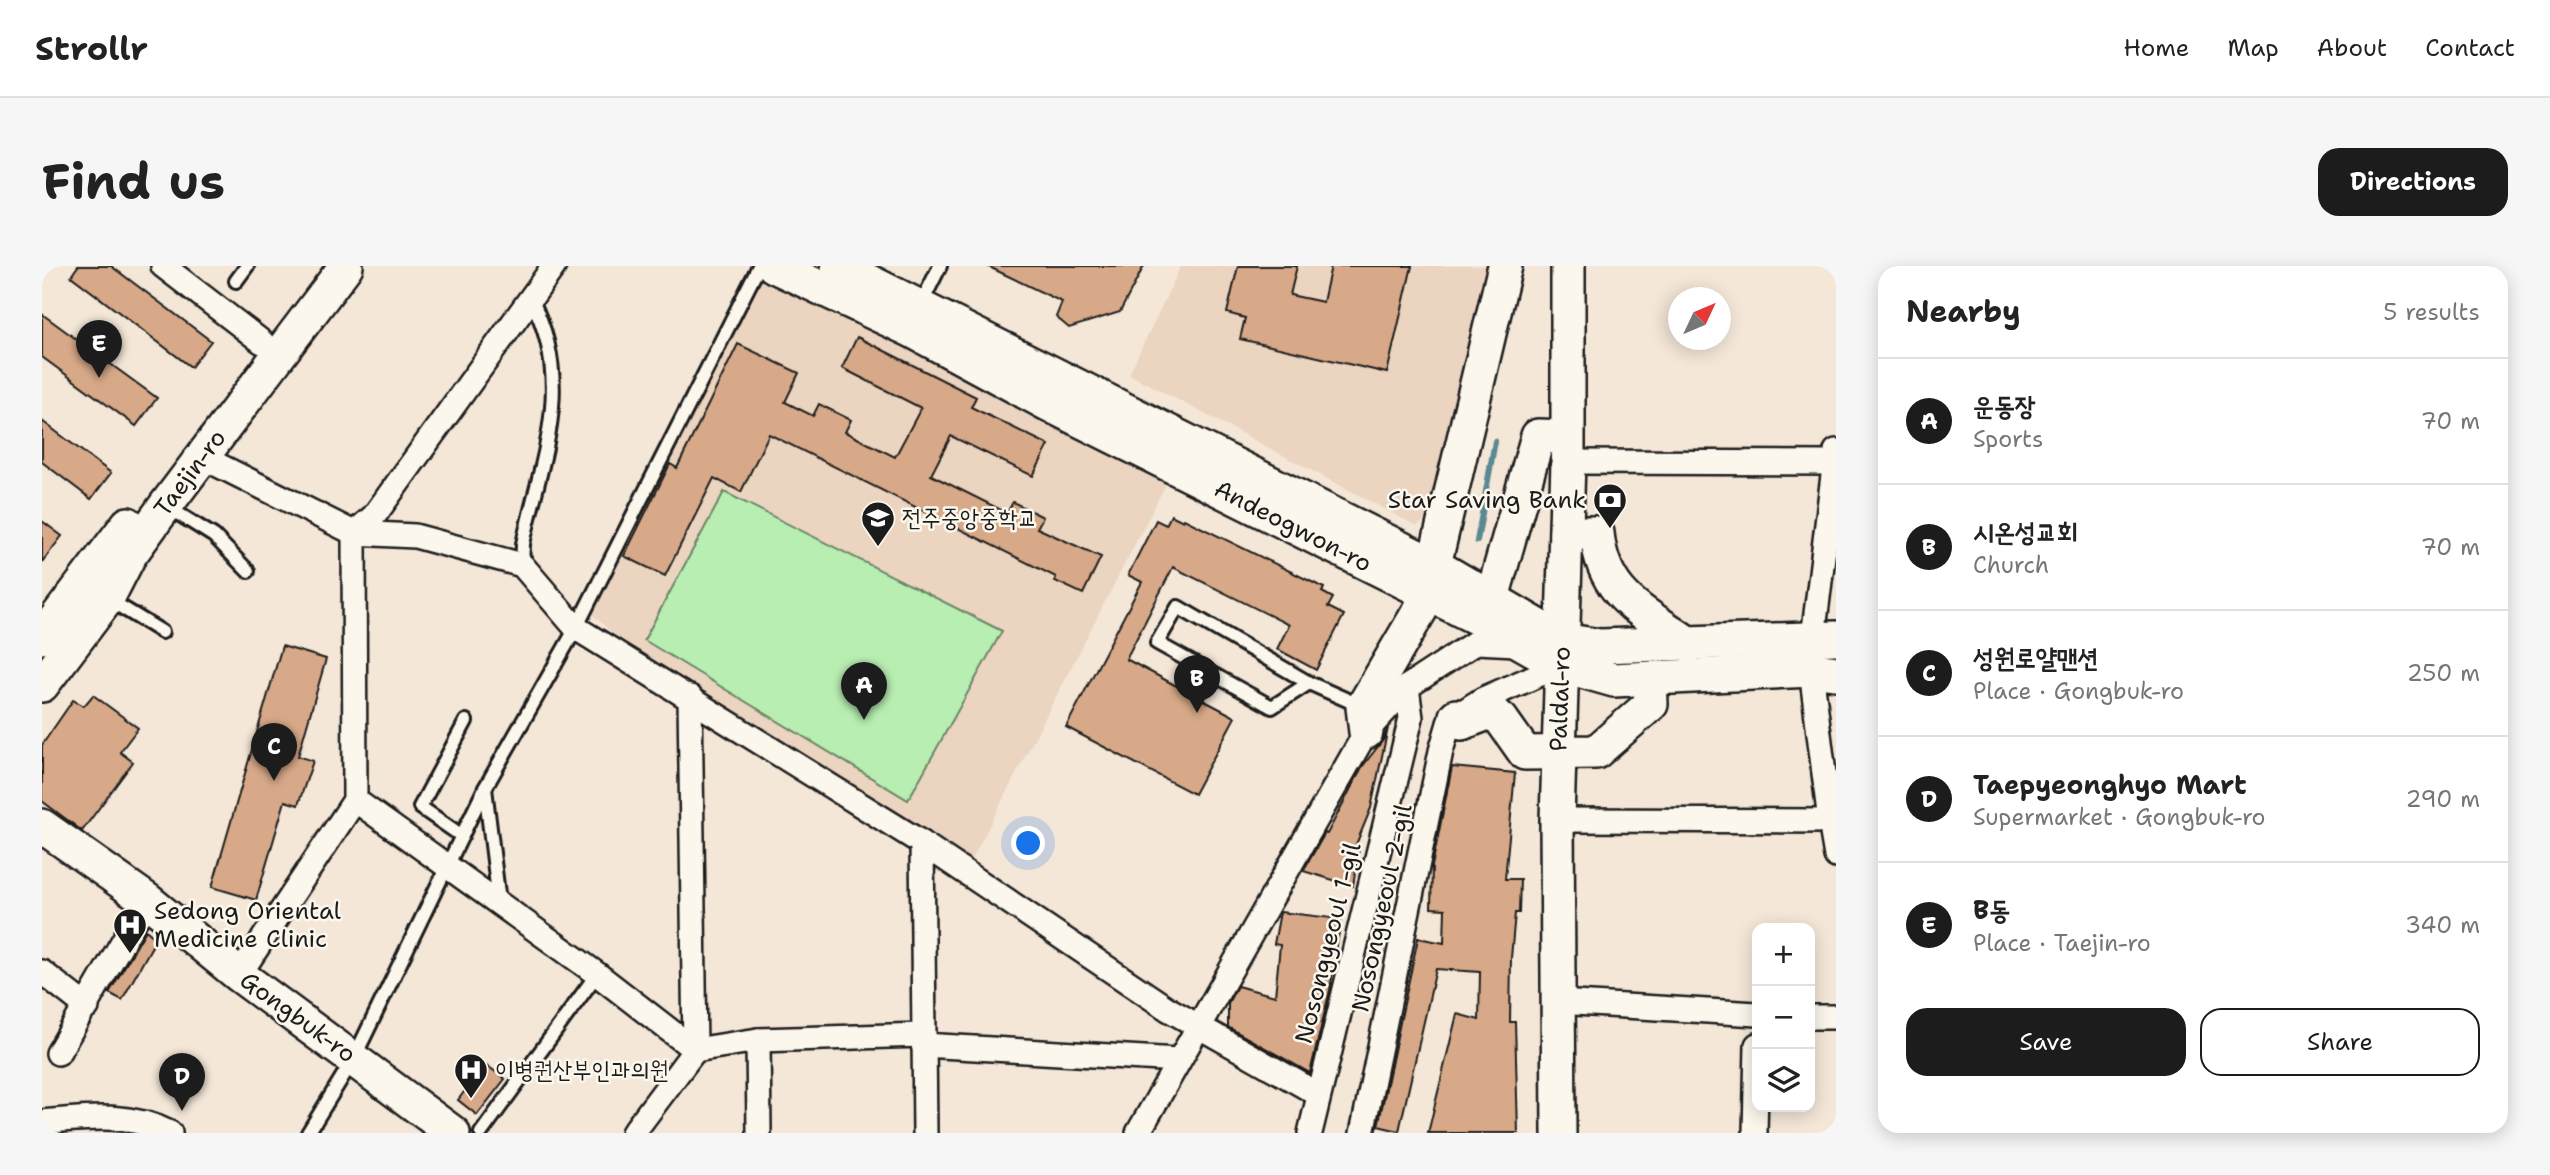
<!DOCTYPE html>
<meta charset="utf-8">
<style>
:root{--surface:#fff;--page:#f6f6f6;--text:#222;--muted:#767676;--line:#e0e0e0;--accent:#1c1c1c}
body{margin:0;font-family:"Shantell Sans","Poor Story",sans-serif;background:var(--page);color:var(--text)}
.controls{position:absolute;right:21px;bottom:21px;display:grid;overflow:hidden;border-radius:14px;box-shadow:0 4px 18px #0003}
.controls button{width:63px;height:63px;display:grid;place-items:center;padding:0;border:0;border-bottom:2px solid var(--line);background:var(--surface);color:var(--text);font:35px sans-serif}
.compass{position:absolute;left:1626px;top:21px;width:63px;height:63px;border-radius:50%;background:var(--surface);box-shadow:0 4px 18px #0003;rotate:46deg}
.you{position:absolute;left:987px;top:578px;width:24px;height:24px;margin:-18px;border:5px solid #fff;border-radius:50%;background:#1a73e8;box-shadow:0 0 0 10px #1a73e833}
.badge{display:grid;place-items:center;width:46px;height:46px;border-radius:50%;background:var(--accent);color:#fff;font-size:23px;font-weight:700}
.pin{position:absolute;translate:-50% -58px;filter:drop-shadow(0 2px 4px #0008)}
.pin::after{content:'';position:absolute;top:37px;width:24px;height:21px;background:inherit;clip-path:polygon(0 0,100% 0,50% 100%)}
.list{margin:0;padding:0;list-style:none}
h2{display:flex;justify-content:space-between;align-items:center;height:91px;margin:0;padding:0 28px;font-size:30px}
h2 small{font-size:23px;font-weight:400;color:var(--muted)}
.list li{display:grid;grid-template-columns:46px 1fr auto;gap:21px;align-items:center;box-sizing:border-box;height:126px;padding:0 28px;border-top:2px solid var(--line)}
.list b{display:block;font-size:26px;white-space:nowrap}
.list p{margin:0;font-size:23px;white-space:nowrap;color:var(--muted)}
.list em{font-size:23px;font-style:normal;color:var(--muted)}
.actions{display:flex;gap:14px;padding:21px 28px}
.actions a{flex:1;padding:16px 0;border:2px solid var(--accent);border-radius:21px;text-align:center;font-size:24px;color:var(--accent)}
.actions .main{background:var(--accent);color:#fff}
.icon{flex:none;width:38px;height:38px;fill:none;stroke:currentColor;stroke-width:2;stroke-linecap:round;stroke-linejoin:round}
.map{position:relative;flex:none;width:1794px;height:867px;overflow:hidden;border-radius:21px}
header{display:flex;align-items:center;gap:42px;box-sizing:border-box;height:98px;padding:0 35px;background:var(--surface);border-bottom:2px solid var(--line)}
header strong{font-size:33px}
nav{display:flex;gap:38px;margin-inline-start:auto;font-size:24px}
.intro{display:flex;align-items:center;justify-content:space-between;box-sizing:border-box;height:168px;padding:0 42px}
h1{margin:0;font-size:49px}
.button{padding:18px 32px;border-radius:21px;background:var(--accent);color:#fff;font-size:24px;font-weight:700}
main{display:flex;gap:42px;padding:0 42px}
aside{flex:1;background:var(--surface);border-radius:21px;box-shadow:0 4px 18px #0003}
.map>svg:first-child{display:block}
.built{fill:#ebd4c0}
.green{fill:#b8eeb1;stroke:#6a8566;stroke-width:2}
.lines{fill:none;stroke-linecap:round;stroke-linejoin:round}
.stream{stroke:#5a8991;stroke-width:6}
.building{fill:#d7a988;stroke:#1c1c1c;stroke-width:2}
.lane-casing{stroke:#1c1c1c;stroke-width:18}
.street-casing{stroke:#1c1c1c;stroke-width:28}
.secondary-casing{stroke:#1c1c1c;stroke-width:38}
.lane{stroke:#fbf7ec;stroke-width:12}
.street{stroke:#fbf7ec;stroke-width:23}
.secondary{stroke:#fbf7ec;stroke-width:33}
.labels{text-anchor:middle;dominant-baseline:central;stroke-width:5;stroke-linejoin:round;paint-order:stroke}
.street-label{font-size:24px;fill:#1c1c1c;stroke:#fbf7ec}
.poi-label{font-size:24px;fill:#1c1c1c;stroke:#fbf7ec;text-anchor:start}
</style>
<header>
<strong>Strollr</strong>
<nav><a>Home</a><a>Map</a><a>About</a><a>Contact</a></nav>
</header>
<div class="intro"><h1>Find us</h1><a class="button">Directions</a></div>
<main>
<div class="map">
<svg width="1794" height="867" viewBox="0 0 1794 867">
<rect width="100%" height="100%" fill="#f4e7d8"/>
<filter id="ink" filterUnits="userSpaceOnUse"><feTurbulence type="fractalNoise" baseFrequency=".0143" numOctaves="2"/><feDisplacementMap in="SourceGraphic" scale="14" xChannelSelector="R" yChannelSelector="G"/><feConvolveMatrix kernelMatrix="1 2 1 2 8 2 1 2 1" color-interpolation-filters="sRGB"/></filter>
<g filter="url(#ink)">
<g class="built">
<path d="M1139,0H1452L1396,245L1375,260L1087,108Z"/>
<path d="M718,9L1125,216L929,595L583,379L549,347Z"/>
</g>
<path class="green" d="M682,226L960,365L866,534L602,374Z"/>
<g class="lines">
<path class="stream" d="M1435,275L1453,175"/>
</g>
<g class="building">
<path d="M36,0H69L169,75L149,101L29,10Z"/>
<path d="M945,0H1102L1078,46L1027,62L1014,51L1020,36Z"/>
<path d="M1196,0H1255L1248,29L1281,36L1289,0H1370L1345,107L1198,73L1203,52L1185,47Z"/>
<path d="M0,48L115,132L94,160L0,91Z"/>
<path d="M815,71L934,131L929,141L1007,179L991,210L909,170L889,209L965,247L971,236L1001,251L995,262L1059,291L1041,328L1013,315L1014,311L727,168L699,226L672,212L623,310L582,290L628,198L635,202L696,78L757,107L743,136L771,150L777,138L809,154L803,166L853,191L879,142L800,102Z"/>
<path d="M0,155L69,207L49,233L0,196Z"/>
<path d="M1129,249L1141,255L1142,253L1282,322L1280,326L1291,332L1286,341L1302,349L1274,404L1235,383L1247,359L1131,301L1084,393L1193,451L1152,528L1024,461L1100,316L1086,309L1114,254L1124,259Z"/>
<path d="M0,255L20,270L0,296Z"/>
<path d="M240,380L284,393L256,490L271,495L256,539L243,535L214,634L170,621Z"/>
<path d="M51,429L96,462L78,486L91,496L40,565L0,535V479L31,434L42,440Z"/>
<path d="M1346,462L1329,542L1313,581L1317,582L1311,620L1261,605L1283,567L1285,568L1320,501L1341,474Z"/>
<path d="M1410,501L1473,507L1463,613H1478L1477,647H1473L1469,692L1468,756H1473L1476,867H1386L1415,748L1437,754L1438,706L1394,703L1357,865L1336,860L1376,672L1402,677L1403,643L1389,642L1390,600Z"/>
<path d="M1238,646L1299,653L1288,724L1268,807L1186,761V737L1195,720L1233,730L1238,679L1232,678Z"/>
<path d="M104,664L114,673L80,734L67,727Z"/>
<path d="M443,798L463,813L435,849L416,834Z"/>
</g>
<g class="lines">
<g class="lane-casing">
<g id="lane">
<path d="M194,15L205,0"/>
<path d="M878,40L898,0"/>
<path d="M124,240L172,270L206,305"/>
<path d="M480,299L481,278C500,190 533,118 489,33"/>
<path d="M66,333L120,366"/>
<path d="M1267,417L1230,441L1115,377L1136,341L1267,417L1321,441"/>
<path d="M443,522L457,636"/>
<path d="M420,570L378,541L424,455"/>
<path d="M266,867L312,792L443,522L534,362L717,0"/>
<path d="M439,867L555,708"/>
</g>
</g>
<g class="street-casing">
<g id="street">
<path d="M121,0L220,76"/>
<path d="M160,191L312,267L373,270L480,299L534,362L880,577L1126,743L1276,828"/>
<path d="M1526,196L1792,197"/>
<path d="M1771,372L1794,185"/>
<path d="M313,534L555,708L653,784L716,774L881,769"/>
<path d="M1515,554L1788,555L1769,404"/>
<path d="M1788,555L1794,590"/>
<path d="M880,577L883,867"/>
<path d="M0,706L45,741"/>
<path d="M197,709L313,534L312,267L332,250L512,0"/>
<path d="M1516,736L1715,748"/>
<path d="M1768,751H1794"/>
<path d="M716,774L717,867"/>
<path d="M881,779L1136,794"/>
<path d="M16,787L105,634"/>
<path d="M0,856C45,852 86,846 128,867"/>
<path d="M591,867L653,784L648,431"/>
<path d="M1096,867L1324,466L1365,421L1434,376L1475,378"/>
<path d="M1268,867L1369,452L1365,421"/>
<path d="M1320,867L1399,485L1408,454L1441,433L1519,399"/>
<path d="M1713,867L1715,779"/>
</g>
</g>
<g class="secondary-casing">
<g id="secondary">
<path d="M732,0L869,64L1006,138L1443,356L1519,399L1572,414L1769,404L1794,407"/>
<path d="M796,0L1392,299L1520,374L1558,380L1794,372"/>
<path d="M1524,267H1555C1561,332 1602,345 1648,379"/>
<path d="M1392,299L1463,0"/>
<path d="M1444,353L1496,170L1524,171"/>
<path d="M0,371L86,258"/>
<path d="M0,419L65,333L87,290L124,239L304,0"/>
<path d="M1414,450L1420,457L1448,446L1459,453L1483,487L1554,486L1609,438L1608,414"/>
<path d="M1324,466L1321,441L1387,329"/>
<path d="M0,560L105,634L197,709L411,867"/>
<path d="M1517,867L1515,554L1526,196V0"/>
</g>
</g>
<use href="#lane" class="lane"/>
<use href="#street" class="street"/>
<use href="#secondary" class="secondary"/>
</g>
</g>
<defs>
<g id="bank-pin" transform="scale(1.75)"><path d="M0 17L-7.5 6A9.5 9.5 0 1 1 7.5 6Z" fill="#1c1c1c" stroke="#fbf7ec"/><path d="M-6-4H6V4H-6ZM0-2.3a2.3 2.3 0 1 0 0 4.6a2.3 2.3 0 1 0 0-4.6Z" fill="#fff"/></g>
<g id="school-pin" transform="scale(1.75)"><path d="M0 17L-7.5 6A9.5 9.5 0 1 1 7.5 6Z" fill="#1c1c1c" stroke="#fbf7ec"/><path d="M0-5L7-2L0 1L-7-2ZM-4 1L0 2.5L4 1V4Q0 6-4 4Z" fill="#fff"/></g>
<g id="hospital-pin" transform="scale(1.75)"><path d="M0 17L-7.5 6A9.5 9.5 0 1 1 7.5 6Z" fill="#1c1c1c" stroke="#fbf7ec"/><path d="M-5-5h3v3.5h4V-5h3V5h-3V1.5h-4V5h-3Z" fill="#fff"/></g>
</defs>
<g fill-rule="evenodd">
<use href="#bank-pin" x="1568" y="234"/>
<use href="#school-pin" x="836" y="252"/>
<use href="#hospital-pin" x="88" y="659"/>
<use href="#hospital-pin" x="429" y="804"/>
</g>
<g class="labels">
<g class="street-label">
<text transform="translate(148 207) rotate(-53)">Taejin-ro</text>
<text transform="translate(1251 260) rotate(27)">Andeogwon-ro</text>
<text transform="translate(1518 433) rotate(-88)">Paldal-ro</text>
<text transform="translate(1340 642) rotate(-78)">Nosongyeoul 2-gil</text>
<text transform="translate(1286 677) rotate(-76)">Nosongyeoul 1-gil</text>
<text transform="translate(256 751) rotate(36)">Gongbuk-ro</text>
</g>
<g class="poi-label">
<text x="1544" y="234" text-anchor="end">Star Saving Bank</text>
<text x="860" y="252">전주중앙중학교</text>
<text x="112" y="645">Sedong Oriental<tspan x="112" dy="28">Medicine Clinic</tspan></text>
<text x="453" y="804">이병권산부인과의원</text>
</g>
</g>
</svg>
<div class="controls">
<button>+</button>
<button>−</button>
<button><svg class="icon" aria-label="layers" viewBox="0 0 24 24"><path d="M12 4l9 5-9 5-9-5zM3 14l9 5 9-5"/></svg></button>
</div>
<svg class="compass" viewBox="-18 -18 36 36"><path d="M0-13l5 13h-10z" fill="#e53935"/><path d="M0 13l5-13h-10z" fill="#767676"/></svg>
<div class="you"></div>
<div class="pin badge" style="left:822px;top:454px">A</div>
<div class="pin badge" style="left:1155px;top:447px">B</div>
<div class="pin badge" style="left:232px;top:515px">C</div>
<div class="pin badge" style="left:140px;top:845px">D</div>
<div class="pin badge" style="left:57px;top:112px">E</div>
</div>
<aside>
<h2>Nearby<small>5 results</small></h2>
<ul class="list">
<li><span class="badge">A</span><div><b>운동장</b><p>Sports</p></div><em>70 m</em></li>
<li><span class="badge">B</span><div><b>시온성교회</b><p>Church</p></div><em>70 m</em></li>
<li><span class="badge">C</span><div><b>성원로얄맨션</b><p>Place · Gongbuk-ro</p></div><em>250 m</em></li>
<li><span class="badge">D</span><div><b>Taepyeonghyo Mart</b><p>Supermarket · Gongbuk-ro</p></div><em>290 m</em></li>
<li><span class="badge">E</span><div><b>B동</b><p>Place · Taejin-ro</p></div><em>340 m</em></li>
</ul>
<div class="actions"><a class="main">Save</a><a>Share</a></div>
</aside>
</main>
